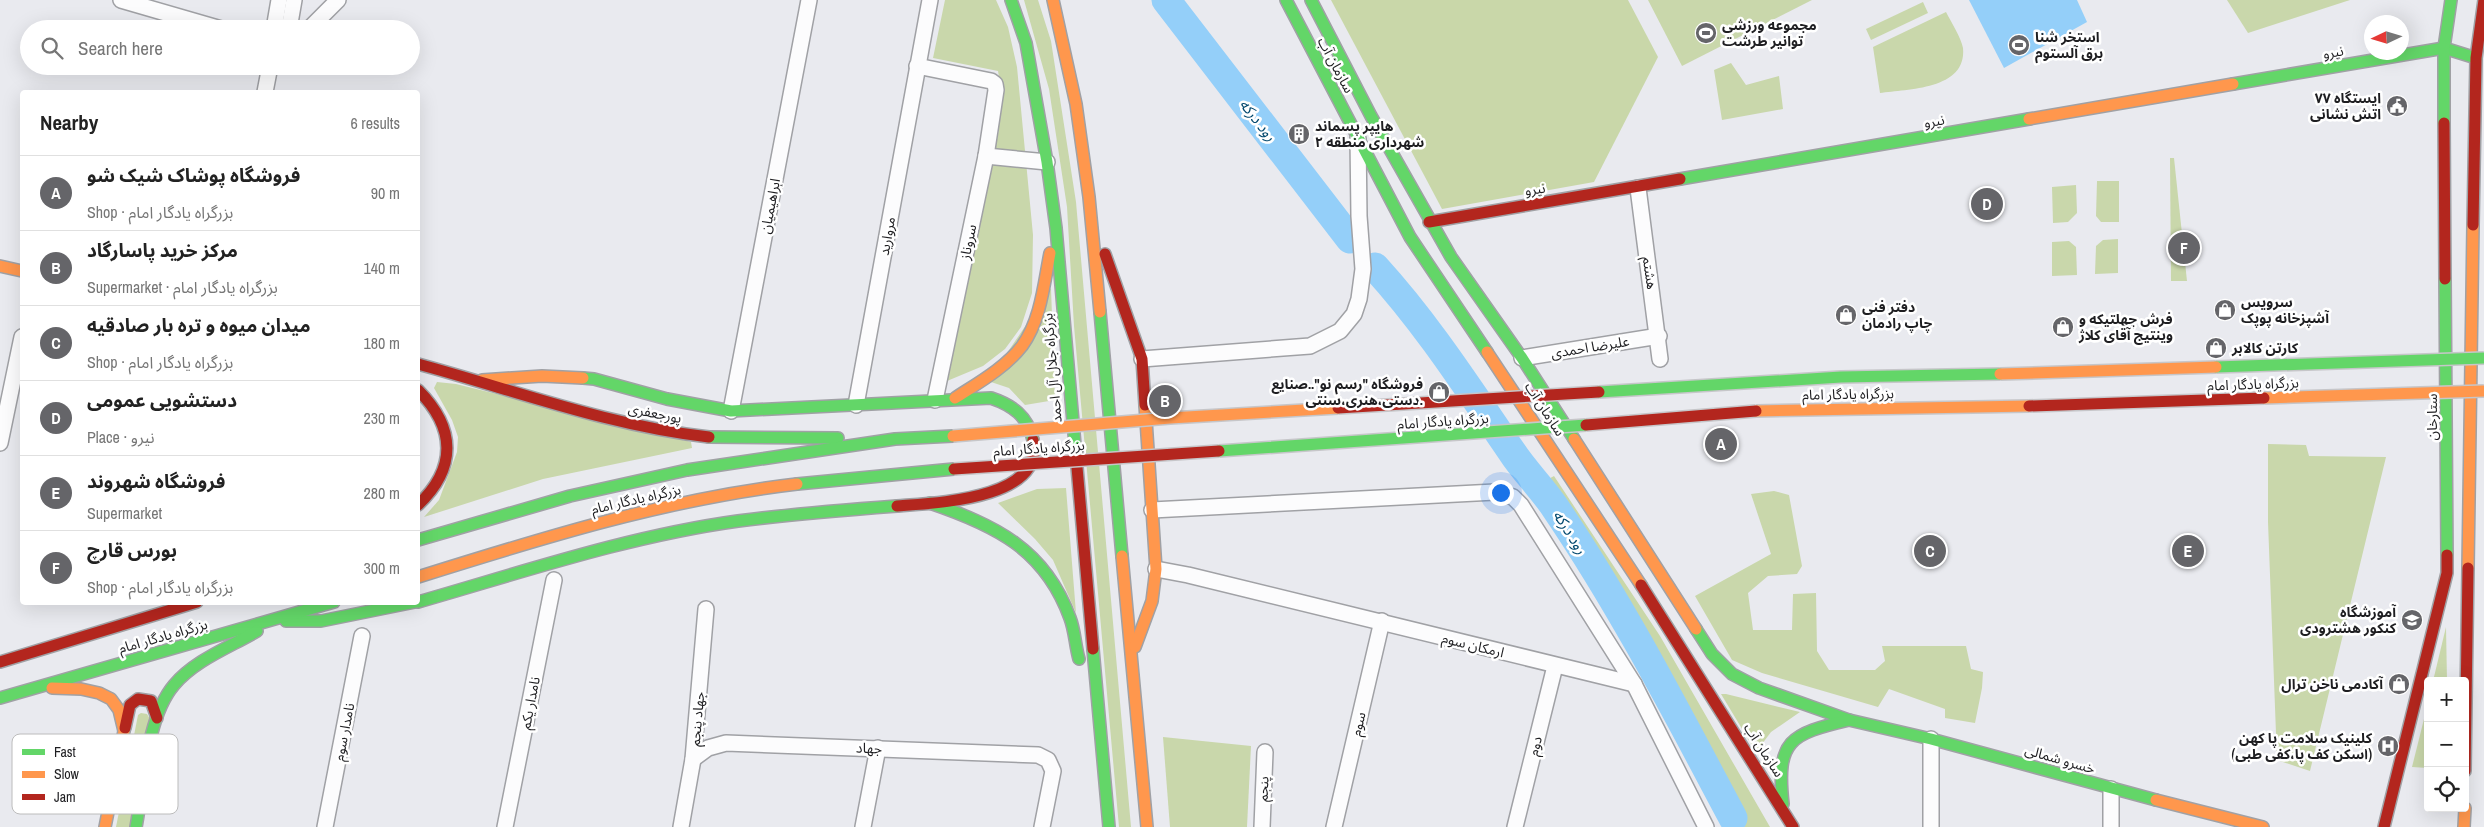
<!DOCTYPE html>
<meta charset="utf-8">
<style>
:root{--surface:#fff;--page:#f6f6f6;--text:#222;--muted:#767676;--line:#e0e0e0;--accent:#656569}
body{margin:0;font-family:"Archivo Narrow","Noto Sans Arabic",sans-serif;background:var(--page);color:var(--text)}
.controls{position:absolute;right:15px;bottom:15px;display:grid;overflow:hidden;border-radius:5px;box-shadow:0 5px 20px #0002}
.controls button{width:45px;height:45px;display:grid;place-items:center;padding:0;border:0;border-bottom:1px solid var(--line);background:var(--surface);color:var(--text);font:25px sans-serif}
.compass{position:absolute;left:2364px;top:15px;width:45px;height:45px;border-radius:50%;background:var(--surface);box-shadow:0 5px 20px #0002;rotate:266deg}
.you{position:absolute;left:1500px;top:492px;width:18px;height:18px;margin:-12px;border:4px solid #fff;border-radius:50%;background:#1a73e8;box-shadow:0 0 0 8px #1a73e833}
.badge{display:grid;place-items:center;width:32px;height:32px;border-radius:50%;background:var(--accent);color:#fff;font-size:16px;font-weight:700}
.pin{position:absolute;translate:-50% -50%;border:2px solid #fff;box-shadow:0 1px 5px #0006}
.list{margin:0;padding:0;list-style:none}
h2{display:flex;justify-content:space-between;align-items:center;height:65px;margin:0;padding:0 20px;font-size:21px}
h2 small{font-size:16px;font-weight:400;color:var(--muted)}
.list li{display:grid;grid-template-columns:32px 1fr auto;gap:15px;align-items:center;box-sizing:border-box;height:75px;padding:0 20px;border-top:1px solid var(--line)}
.list b{display:block;font-size:19px;white-space:nowrap}
.list p{margin:0;font-size:16px;white-space:nowrap;color:var(--muted)}
.list em{font-size:16px;font-style:normal;color:var(--muted)}
.icon{flex:none;width:28px;height:28px;fill:none;stroke:currentColor;stroke-width:2;stroke-linecap:round;stroke-linejoin:round}
.map{position:relative;flex:none;width:2484px;height:827px;overflow:hidden}
.search{position:absolute;background:var(--surface);box-shadow:0 5px 20px #0002;left:20px;top:20px;width:400px;height:55px;display:flex;align-items:center;gap:12px;box-sizing:border-box;padding:0 18px;border-radius:28px;color:var(--muted);font-size:19px}
.panel{position:absolute;background:var(--surface);box-shadow:0 5px 20px #0002;left:20px;top:90px;width:400px;height:515px;border-radius:5px}
.map>svg:first-child{display:block}
.green{fill:#c9d7ab}
.forest{fill:#c9d7a9}
.water{fill:#94cff9}
.lines{fill:none;stroke-linecap:round;stroke-linejoin:round}
.river{stroke:#94cff9;stroke-width:29}
.street-casing{stroke:#a0a1a5;stroke-width:18}
.fast-casing{stroke:#a0a1a5;stroke-width:14}
.slow-casing{stroke:#a0a1a5;stroke-width:14}
.jam-casing{stroke:#a0a1a5;stroke-width:14}
.street{stroke:#fcfcfd;stroke-width:15}
.fast{stroke:#63d668;stroke-width:11}
.slow{stroke:#ff974d;stroke-width:11}
.jam{stroke:#b3261e;stroke-width:11}
.fast-bridge-casing{stroke:#c6c6c9;stroke-width:14;stroke-linecap:butt}
.slow-bridge-casing{stroke:#c6c6c9;stroke-width:14;stroke-linecap:butt}
.jam-bridge-casing{stroke:#c6c6c9;stroke-width:14;stroke-linecap:butt}
.fast-bridge{stroke:#63d668;stroke-width:11}
.slow-bridge{stroke:#ff974d;stroke-width:11}
.jam-bridge{stroke:#b3261e;stroke-width:11}
.labels{text-anchor:middle;dominant-baseline:central;stroke-width:5;stroke-linejoin:round;paint-order:stroke}
.poi-label{font-size:14px;font-weight:bold;fill:#1e1e21;stroke:#fff;text-anchor:start}
.street-label{font-size:14px;fill:#1e1e21;stroke:#fff}
.water-label{font-size:15px;font-style:italic;fill:#02486e;stroke:#fff}
.key{fill:#fff;stroke:#bcbcbc;stroke-width:1}
.key-label{font-size:14px;fill:#1e1e21}
</style>
<div class="map">
<svg width="2484" height="827" viewBox="0 0 2484 827">
<rect width="100%" height="100%" fill="#e9eaef"/>
<g class="green">
<path d="M945,0H996L1008,27L1017,67L1033,235L1032,293L1021,327L1005,349L983,366L947,381L998,135L1002,95L998,71L933,58Z"/>
<path d="M1024,0H1038L1051,41L1076,202L1131,827H1119L1074,326L1067,207L1049,89Z"/>
<path d="M1648,0H1812L1682,66Z"/>
<path d="M2227,0H2350L2248,33Z"/>
<path d="M1923,2L1928,13L1871,40L1866,29Z"/>
<path d="M1946,12C1951,22 1961,37 1963,48C1967,90 1907,89 1880,93L1873,47Z"/>
<path d="M1731,63L1746,85L1779,76L1783,109L1722,120L1714,70Z"/>
<path d="M2170,158H2174L2187,281H2171Z"/>
<path d="M2097,181H2119V222H2101L2096,216Z"/>
<path d="M2076,185L2077,213L2068,222L2053,223L2052,187Z"/>
<path d="M2118,239V273L2095,274L2096,246L2103,240Z"/>
<path d="M2069,241L2076,247L2077,275L2052,276V242Z"/>
<path d="M1051,288L1055,400L1025,405L1009,388L988,381Z"/>
<path d="M437,382L456,384L691,442L692,448L543,479L424,517L439,500L457,452L458,437L452,420L434,388Z"/>
<path d="M2268,444L2306,445L2309,456L2386,457L2310,771L2277,760L2268,522Z"/>
<path d="M1066,488L1076,613L1053,560L1035,539L998,503L1037,489Z"/>
<path d="M1774,491L1789,495L1802,566L1797,574L1768,576L1748,593L1753,630H1792L1793,594L1816,593L1817,651L1829,670H1875L1885,661L1882,646H1966L1971,669L1983,672L1982,688L1975,723L1945,718V709L1889,689L1878,707L1762,673L1732,660L1695,596L1771,554L1751,494Z"/>
<path d="M2446,627L2447,681H2433Z"/>
<path d="M2428,703V768L2412,767Z"/>
<path d="M1163,737L1251,746L1247,827H1170Z"/>
</g>
<g class="forest">
<path d="M1331,0H1628L1658,57L1594,182L1442,209Z"/>
<path d="M1554,476L1660,636L1770,827H1742L1662,667L1543,482Z"/>
<path d="M1721,694H1726L1800,712L1771,732L1756,752Z"/>
<path d="M141,713L147,714L150,719L133,827H116L138,715Z"/>
</g>
<path class="water" d="M1969,0H2077L2087,22L2004,68Z"/>
<g class="lines">
<g class="river">
<path d="M1166,0L1350,239"/>
<path d="M1375,267C1427,324 1468,388 1512,452C1525,472 1543,489 1556,509C1623,608 1677,713 1733,818"/>
</g>
<g class="street-casing">
<g id="street">
<path d="M121,0L221,29"/>
<path d="M274,29L279,0"/>
<path d="M289,29L294,0"/>
<path d="M309,29L338,0"/>
<path d="M917,66L991,81L995,84L996,90L986,156L935,400"/>
<path d="M265,92L270,66"/>
<path d="M986,156L1047,162"/>
<path d="M1638,188L1660,359"/>
<path d="M1522,358L1659,336"/>
<path d="M1142,359L1310,346L1340,331L1354,314L1359,299L1363,269L1359,216L1358,138"/>
<path d="M856,405L930,0"/>
<path d="M731,411L809,0"/>
<path d="M0,443L22,337"/>
<path d="M1152,510L1495,492L1513,497L1521,505L1634,684L1706,827"/>
<path d="M1156,569L1188,575L1634,684"/>
<path d="M693,759L708,748L726,743L1038,755L1048,760L1053,771L1042,827"/>
<path d="M325,827L362,636"/>
<path d="M505,827L554,580"/>
<path d="M681,827L693,759L706,609"/>
<path d="M863,827L878,748"/>
<path d="M1262,827L1265,752"/>
<path d="M1334,827L1382,621"/>
<path d="M1515,827L1555,666"/>
<path d="M1931,827V739"/>
<path d="M2111,827V789"/>
</g>
</g>
<g class="fast-casing">
<g id="fast">
<path d="M1011,0L1026,43L1047,162L1056,228L1076,456"/>
<path d="M1286,0L1410,237L1487,352"/>
<path d="M1311,0L1371,116L1451,257L1522,358L1574,439"/>
<path d="M2233,84L2444,48L2476,58"/>
<path d="M2444,123V48L2451,0"/>
<path d="M1680,179L2029,119"/>
<path d="M2445,279L2447,555"/>
<path d="M1100,312L1122,556"/>
<path d="M583,378L594,379L667,399L731,411L991,398C1012,405 1028,416 1033,440"/>
<path d="M709,437L838,438"/>
<path d="M797,484L954,469"/>
<path d="M930,503C995,525 1045,549 1070,618C1075,631 1075,645 1079,659"/>
<path d="M418,540L570,496L687,470L895,439L953,436"/>
<path d="M418,602C523,572 629,536 738,521C791,514 844,510 897,506"/>
<path d="M286,621H321L415,602"/>
<path d="M1696,629L1712,654L1732,674L1759,688L1849,720L1931,739L2156,800"/>
<path d="M1093,649L1109,827"/>
<path d="M0,698L334,602"/>
<path d="M1783,804C1776,740 1790,734 1849,720"/>
<path d="M136,827C144,785 146,718 174,685C195,660 230,647 257,631"/>
</g>
</g>
<g class="slow-casing">
<g id="slow">
<path d="M1053,0L1076,104L1089,197L1100,312"/>
<path d="M2029,119L2233,84"/>
<path d="M0,266L22,271"/>
<path d="M1487,352L1641,585"/>
<path d="M482,380L542,376L583,378"/>
<path d="M955,398C978,383 1005,368 1022,346C1041,320 1044,283 1050,253"/>
<path d="M1574,439L1696,629"/>
<path d="M1122,556L1147,827"/>
<path d="M2468,568L2473,225"/>
<path d="M418,577C542,538 667,499 797,484"/>
<path d="M1135,647L1152,601L1156,569L1145,405"/>
<path d="M52,688L81,689L99,693L111,699L119,710L124,731L105,827"/>
<path d="M2156,800L2263,827"/>
<path d="M2464,827L2465,808"/>
</g>
</g>
<g class="jam-casing">
<g id="jam">
<path d="M2444,123L2445,279"/>
<path d="M1429,222L1680,179"/>
<path d="M2473,225L2476,58L2484,0"/>
<path d="M1105,254L1142,359L1145,405"/>
<path d="M418,364C514,390 609,426 709,437"/>
<path d="M418,390C456,428 457,468 418,505"/>
<path d="M1076,456L1093,649"/>
<path d="M897,506C934,503 1045,500 1033,440"/>
<path d="M1641,585L1793,827"/>
<path d="M0,662L197,602"/>
<path d="M125,728L130,705L138,699L151,701L157,718"/>
<path d="M2465,771L2468,568"/>
<path d="M2384,827L2447,573V555"/>
</g>
</g>
<use href="#street" class="street"/>
<use href="#fast" class="fast"/>
<use href="#slow" class="slow"/>
<use href="#jam" class="jam"/>
<g class="fast-bridge-casing">
<g id="fast-bridge">
<path d="M2216,367L2484,358"/>
<path d="M1599,392L1841,377L2000,374"/>
<path d="M1219,451L1586,425"/>
</g>
</g>
<g class="slow-bridge-casing">
<g id="slow-bridge">
<path d="M2000,374L2216,367"/>
<path d="M2264,398L2484,391"/>
<path d="M1756,411L2029,406"/>
<path d="M953,436L1170,418L1338,408"/>
</g>
</g>
<g class="jam-bridge-casing">
<g id="jam-bridge">
<path d="M2029,406L2264,398"/>
<path d="M1338,408L1599,392"/>
<path d="M1586,425L1756,411"/>
<path d="M954,469L1219,451"/>
</g>
</g>
<use href="#fast-bridge" class="fast-bridge"/>
<use href="#slow-bridge" class="slow-bridge"/>
<use href="#jam-bridge" class="jam-bridge"/>
</g>
<defs>
<g id="stadium-disc" transform="scale(1.125)"><circle r="9.5" fill="#656569" stroke="#fff"/><path d="M0-5a6.5 5 0 1 0 0 10a6.5 5 0 1 0 0-10ZM-3.5-1.8h7v3.6h-7Z" fill="#fff"/></g>
<g id="civic-disc" transform="scale(1.125)"><circle r="9.5" fill="#656569" stroke="#fff"/><path d="M-.6-6.5H3V-4.5H.6V-3L4-1V1h2V6H-6V1h2V-1L-.6-3ZM-1.2 2.5V6h2.4V2.5Z" fill="#fff"/></g>
<g id="building-disc" transform="scale(1.125)"><circle r="9.5" fill="#656569" stroke="#fff"/><path d="M-4-6H4V6H1V3H-1V6H-4ZM-2.5-4.3h1.7v1.8h-1.7ZM.8-4.3h1.7v1.8H.8ZM-2.5-1h1.7V.8h-1.7ZM.8-1h1.7V.8H.8Z" fill="#fff"/></g>
<g id="shop-disc" transform="scale(1.125)"><circle r="9.5" fill="#656569" stroke="#fff"/><path d="M-5-2.5h2.3a2.7 3.5 0 0 1 5.4 0H5L5.5 6h-11ZM-1.5-2.5h3a1.5 2.3 0 0 0-3 0Z" fill="#fff"/></g>
<g id="university-disc" transform="scale(1.125)"><circle r="9.5" fill="#656569" stroke="#fff"/><path d="M0-5L7-2L0 1L-7-2ZM-4 1L0 2.5L4 1V4Q0 6-4 4Z" fill="#fff"/></g>
<g id="hospital-disc" transform="scale(1.125)"><circle r="9.5" fill="#656569" stroke="#fff"/><path d="M-5-5h3v3.5h4V-5h3V5h-3V1.5h-4V5h-3Z" fill="#fff"/></g>
</defs>
<g fill-rule="evenodd">
<use href="#stadium-disc" x="1706" y="33"/>
<use href="#stadium-disc" x="2019" y="45"/>
<use href="#civic-disc" x="2397" y="106"/>
<use href="#building-disc" x="1299" y="134"/>
<use href="#shop-disc" x="2225" y="310"/>
<use href="#shop-disc" x="1846" y="315"/>
<use href="#shop-disc" x="2063" y="327"/>
<use href="#shop-disc" x="2216" y="348"/>
<use href="#shop-disc" x="1439" y="392"/>
<use href="#university-disc" x="2412" y="620"/>
<use href="#shop-disc" x="2399" y="684"/>
<use href="#hospital-disc" x="2388" y="746"/>
</g>
<g class="labels">
<g class="poi-label">
<text x="1722" y="25">مجموعه ورزشی<tspan x="1722" dy="16">توانیر طرشت</tspan></text>
<text x="2035" y="37">استخر شنا<tspan x="2035" dy="16">برق آلستوم</tspan></text>
<text x="2381" y="98" text-anchor="end">ایستگاه ۷۷<tspan x="2381" dy="16">اتش نشانی</tspan></text>
<text x="1315" y="126">هایپر پسماند<tspan x="1315" dy="16">شهرداری منطقه ۲</tspan></text>
<text x="2241" y="302">سرویس<tspan x="2241" dy="16">آشپزخانه پوپک</tspan></text>
<text x="1862" y="307">دفتر فنی<tspan x="1862" dy="16">چاپ رادمان</tspan></text>
<text x="2079" y="319">فرش چهلتیکه و<tspan x="2079" dy="16">وینتیج آقای کلاژ</tspan></text>
<text x="2232" y="348">کارتن کالابر</text>
<text x="1423" y="384" text-anchor="end">فروشگاه "رسم نو"..صنایع<tspan x="1423" dy="16">دستی،هنری،سنتی.</tspan></text>
<text x="2396" y="612" text-anchor="end">آموزشگاه<tspan x="2396" dy="16">کنکور هشترودی</tspan></text>
<text x="2383" y="684" text-anchor="end">آکادمی ناخن ترال</text>
<text x="2372" y="738" text-anchor="end">کلینیک سلامت پا کهن<tspan x="2372" dy="16">(اسکن کف پا،کفی طبی)</tspan></text>
</g>
<g class="street-label">
<text transform="translate(2333 52) rotate(-10)">نیرو</text>
<text transform="translate(1336 65) rotate(62)">سازمان آب</text>
<text transform="translate(1934 121) rotate(-10)">نیرو</text>
<text transform="translate(1535 189) rotate(-9)">نیرو</text>
<text transform="translate(770 206) rotate(-79)">ابراهیمیان</text>
<text transform="translate(887 236) rotate(-80)">مروارید</text>
<text transform="translate(968 242) rotate(-78)">سروناز</text>
<text transform="translate(1650 273) rotate(82)">هشتم</text>
<text transform="translate(1590 347) rotate(-9)">علیرضا احمدی</text>
<text transform="translate(1052 368) rotate(-95)">بزرگراه جلال آل احمد</text>
<text transform="translate(2253 384) rotate(-2)">بزرگراه یادگار امام</text>
<text transform="translate(1848 394) rotate(-1)">بزرگراه یادگار امام</text>
<text transform="translate(1545 409) rotate(57)">سازمان آب</text>
<text transform="translate(655 413) rotate(11)">پورجعفری</text>
<text transform="translate(2432 417) rotate(-90)">ستارخان</text>
<text transform="translate(1443 421) rotate(-4)">بزرگراه یادگار امام</text>
<text transform="translate(1039 448) rotate(-4)">بزرگراه یادگار امام</text>
<text transform="translate(636 499) rotate(-13)">بزرگراه یادگار امام</text>
<text transform="translate(163 636) rotate(-16)">بزرگراه یادگار امام</text>
<text transform="translate(1473 645) rotate(14)">ارمکان سوم</text>
<text transform="translate(530 703) rotate(-79)">نامدار یکم</text>
<text transform="translate(697 719) rotate(-85)">جهاد پنجم</text>
<text transform="translate(1358 724) rotate(-77)">سوم</text>
<text transform="translate(344 732) rotate(-79)">نامدار سوم</text>
<text transform="translate(1535 746) rotate(-76)">دوم</text>
<text transform="translate(869 748) rotate(2)">جهاد</text>
<text transform="translate(1764 750) rotate(57)">سازمان آب</text>
<text transform="translate(2060 759) rotate(16)">خسرو شمالی</text>
<text transform="translate(1263 789) rotate(-88)">پنجم</text>
</g>
<g class="water-label">
<text transform="translate(1258 120) rotate(52)">رود درکه</text>
<text transform="translate(1570 532) rotate(58)">رود درکه</text>
</g>
</g>
<rect x="12" y="734" width="166" height="80" rx="8" class="key"/>
<rect x="22" y="749" width="23" height="6" fill="#63d668"/>
<rect x="22" y="771" width="23" height="7" fill="#ff974d"/>
<rect x="22" y="794" width="23" height="6" fill="#b3261e"/>
<g class="key-label">
<text x="54" y="757">Fast</text>
<text x="54" y="779">Slow</text>
<text x="54" y="802">Jam</text>
</g>
</svg>
<div class="controls">
<button>+</button>
<button>−</button>
<button><svg class="icon" aria-label="locate" viewBox="0 0 24 24"><circle cx="12" cy="12" r="6"/><path d="M12 2v4M12 18v4M2 12h4M18 12h4"/></svg></button>
</div>
<svg class="compass" viewBox="-18 -18 36 36"><path d="M0-13l5 13h-10z" fill="#e53935"/><path d="M0 13l5-13h-10z" fill="#767676"/></svg>
<div class="you"></div>
<div class="pin badge" style="left:1721px;top:444px">A</div>
<div class="pin badge" style="left:1165px;top:401px">B</div>
<div class="pin badge" style="left:1930px;top:551px">C</div>
<div class="pin badge" style="left:1987px;top:204px">D</div>
<div class="pin badge" style="left:2188px;top:551px">E</div>
<div class="pin badge" style="left:2184px;top:248px">F</div>
<div class="search"><svg class="icon" aria-label="search" viewBox="0 0 24 24"><circle cx="10" cy="10" r="6"/><path d="M15 15l6 6"/></svg>Search here</div>
<section class="panel">
<h2>Nearby<small>6 results</small></h2>
<ul class="list">
<li><span class="badge">A</span><div><b>فروشگاه پوشاک شیک شو</b><p>Shop · بزرگراه یادگار امام</p></div><em>90 m</em></li>
<li><span class="badge">B</span><div><b>مرکز خرید پاسارگاد</b><p>Supermarket · بزرگراه یادگار امام</p></div><em>140 m</em></li>
<li><span class="badge">C</span><div><b>میدان میوه و تره بار صادقیه</b><p>Shop · بزرگراه یادگار امام</p></div><em>180 m</em></li>
<li><span class="badge">D</span><div><b>دستشویی عمومی</b><p>Place · نیرو</p></div><em>230 m</em></li>
<li><span class="badge">E</span><div><b>فروشگاه شهروند</b><p>Supermarket</p></div><em>280 m</em></li>
<li><span class="badge">F</span><div><b>بورس قارچ</b><p>Shop · بزرگراه یادگار امام</p></div><em>300 m</em></li>
</ul>
</section>
</div>
